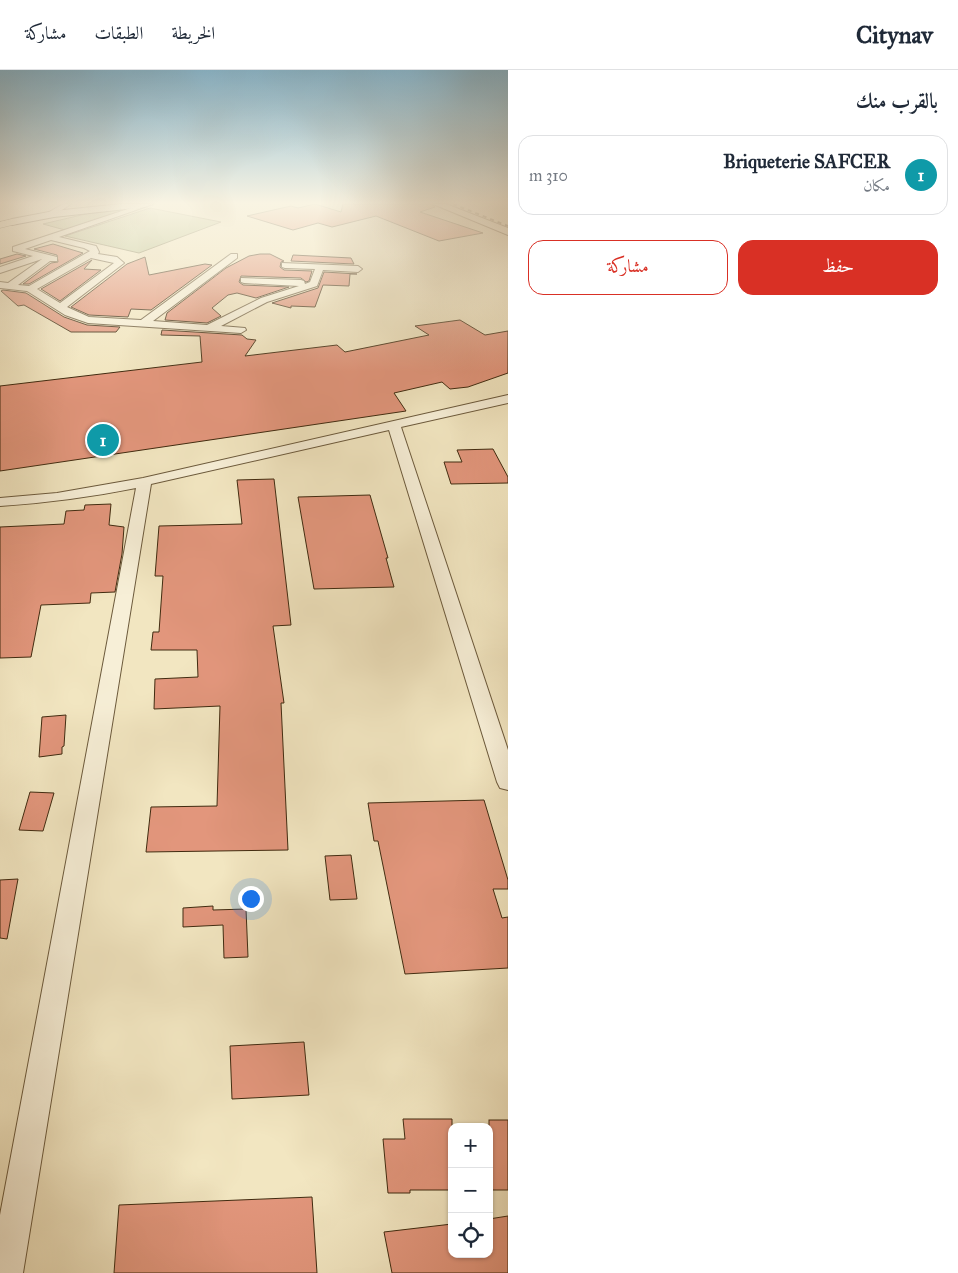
<!DOCTYPE html>
<html lang="ar">
<meta charset="utf-8">
<style>
:root{--surface:#fff;--page:#f2f2f3;--text:#1f2937;--muted:#747a83;--line:#e0e1e3;--accent:#d93025}
body{margin:0;font-family:"IM FELL Great Primer",Amiri,serif;background:var(--page);color:var(--text);direction:rtl}
.controls{position:absolute;right:15px;bottom:15px;display:grid;overflow:hidden;border-radius:10px;box-shadow:0 1px 4px #0004}
.controls button{width:45px;height:45px;display:grid;place-items:center;padding:0;border:0;border-bottom:1px solid var(--line);background:var(--surface);color:var(--text);font:25px sans-serif}
.you{position:absolute;left:250px;top:828px;width:18px;height:18px;margin:-12px;border:4px solid #fff;border-radius:50%;background:#1a73e8;box-shadow:0 0 0 8px #1a73e833}
.badge{display:grid;place-items:center;width:32px;height:32px;border-radius:50%;background:var(--accent);color:#fff;font-size:16px;font-weight:700}
.pin{position:absolute;translate:-50% -50%;border:2px solid #fff;box-shadow:0 1px 5px #0006}
.list{margin:0;padding:0;list-style:none}
h2{display:flex;justify-content:space-between;align-items:center;height:65px;margin:0;padding:0 20px;font-size:21px}
h2 small{font-size:16px;font-weight:400;color:var(--muted)}
.list li{display:grid;grid-template-columns:32px 1fr auto;gap:15px;align-items:center;box-sizing:border-box;height:80px;margin:0 10px 10px;padding:0 10px;border:1px solid var(--line);border-radius:15px}
.list b{display:block;font-size:19px;white-space:nowrap}
.list p{margin:0;font-size:16px;white-space:nowrap;color:var(--muted)}
.list em{font-size:16px;font-style:normal;color:var(--muted)}
.actions{display:flex;gap:10px;padding:15px 20px}
.actions a{flex:1;padding:11px 0;border:1px solid var(--accent);border-radius:15px;text-align:center;font-size:18px;color:var(--accent)}
.actions .main{background:var(--accent);color:#fff}
.icon{flex:none;width:28px;height:28px;fill:none;stroke:currentColor;stroke-width:2;stroke-linecap:round;stroke-linejoin:round}
.map{position:relative;flex:none;width:508px;height:1203px;overflow:hidden;direction:ltr}
header{display:flex;align-items:center;gap:30px;box-sizing:border-box;height:70px;padding:0 25px;background:var(--surface);border-bottom:1px solid var(--line)}
header strong{font-size:24px}
nav{display:flex;gap:28px;margin-inline-start:auto;font-size:18px}
main{display:flex}
aside{flex:1;background:var(--surface)}
.map>svg:first-child{display:block}
.green{fill:#bbc492;stroke:#7e7851}
.building{fill:#e2967c;stroke:#402b10}
.lines{fill:none;stroke-linecap:round;stroke-linejoin:round}
.minor-casing{stroke:#6c5a3c;stroke-width:2}
.secondary-casing{stroke:#402b10;stroke-width:2}
.primary-casing{stroke:#402b10;stroke-width:1}
.minor{fill:#f7efd7;fill-rule:evenodd}
.secondary{fill:#f7efd7;fill-rule:evenodd}
.primary{fill:#f2e6c1;fill-rule:evenodd}
.rail{stroke:#402b10;stroke-width:2;stroke-dasharray:4 4;stroke-linecap:butt}
</style>
<header>
<strong>Citynav</strong>
<nav><a>الخريطة</a><a>الطبقات</a><a>مشاركة</a></nav>
</header>
<main>
<aside>
<h2>بالقرب منك<small></small></h2>
<ul class="list">
<li><span class="badge" style="background:#0f9aa8">1</span><div><b>Briqueterie SAFCER</b><p>مكان</p></div><em>310 m</em></li>
</ul>
<div class="actions"><a class="main">حفظ</a><a>مشاركة</a></div>
</aside>
<div class="map">
<svg width="508" height="1203" viewBox="0 0 508 1203">
<rect width="100%" height="100%" fill="#f2e6c1"/>
<filter id="stains"><feTurbulence type="fractalNoise" baseFrequency=".004" numOctaves="4"/><feColorMatrix values="0 0 0 0 .2 0 0 0 0 .09 0 0 0 0 .02 0 0 0 .5 -.17"/></filter>
<radialGradient id="worn" r=".72"><stop offset=".6" stop-color="#630" stop-opacity="0"/><stop offset="1" stop-color="#630" stop-opacity=".3"/></radialGradient>
<g class="green">
<path d="M131,138L65,160L43,154L90,143Z"/>
<path d="M150,138L221,152L139,183L65,166Z"/>
</g>
<g class="building">
<path d="M315,134L341,142L343,134H431L435,137L420,142L483,163L439,171L376,146L332,157L318,153L293,160L247,146L291,136L298,138Z"/>
<path d="M53,174L83,183L29,214H23L51,193L58,192L57,185L34,179Z"/>
<path d="M17,184L26,186L0,194V189Z"/>
<path d="M260,184H270L284,191L281,192L280,197L284,200L312,201L309,211L306,212L301,208L241,206L239,212L243,215L289,217L256,228L237,223L228,225L212,238L221,246L207,253L165,250L167,243L226,198L249,186Z"/>
<path d="M293,185L351,188L354,194L291,191Z"/>
<path d="M145,187L149,205L205,194L212,195L151,240L131,239L128,247L89,245L71,237L127,194Z"/>
<path d="M92,190L84,199L101,200L60,231L41,219Z"/>
<path d="M324,202L357,204H350L349,216L323,215L315,237L291,236V238L272,233L318,218Z"/>
<path d="M3,220L26,223L64,247L87,255L120,257L116,262H71L24,235L18,236L1,221Z"/>
<path d="M460,250L485,265L508,261V303L468,317L450,319L442,312L394,323L406,341L0,401V316L202,292L200,266L161,265L162,260L242,265L247,269L256,270L245,286L337,275L345,282L429,265L415,256Z"/>
<path d="M493,379L508,407V413L451,414L444,392H462L457,380Z"/>
<path d="M274,409L291,555L273,556L284,633H281L288,780L146,782L151,737L217,736L220,636L154,639L155,609L198,607L197,580H151L153,562H159L163,506H155L159,456L242,454L237,410Z"/>
<path d="M370,425L388,488H386L394,517L314,519L298,427Z"/>
<path d="M111,434L109,455L124,457L122,484L115,522L91,523L90,533L41,535L31,587L0,588V457L64,454L66,441L84,440L85,435Z"/>
<path d="M66,645L64,676L62,677V684L39,687L42,647Z"/>
<path d="M30,722L54,723L43,761L19,760Z"/>
<path d="M484,730L508,810V819H493L502,848L508,847V898L405,904L378,771H374L368,733Z"/>
<path d="M351,785L357,829L330,830L325,786Z"/>
<path d="M18,809L7,869L0,868V810Z"/>
<path d="M213,836V840L246,839L248,887L224,888L223,855L183,857V838Z"/>
<path d="M304,972L309,1025L232,1029L230,976Z"/>
<path d="M403,1049H452V1120H410V1123H388L383,1069H405Z"/>
<rect x="489" y="1050" width="19" height="70"/>
<path d="M312,1127L317,1203H114L119,1135Z"/>
<path d="M508,1146V1203H392L384,1162L452,1154V1184H489V1149Z"/>
</g>
<g class="lines">
<g class="minor-casing">
<g id="minor">
<path d="M63,134H71L51,147L44,145Z"/>
<path d="M143,134H153L59,167L96,176L99,182L98,184L117,187L124,193L67,237L89,247L141,250L231,184H237V188L153,251L207,255L261,228L299,216L244,213L241,212V208L301,210L304,211L305,214L310,212L315,199L285,198L282,197V193L358,196L362,199L358,202L323,200L317,216L267,232L221,256L245,258L246,260L241,263L88,253L65,245L27,221L0,218V212L8,213L42,189L0,203V197L33,186L13,181V177ZM51,170L84,178L90,181L29,216L18,215L50,191H57V187L25,179ZM91,188L114,193L60,233L37,219Z"/>
<path d="M508,325V333L401,357L508,680V720L500,718L497,712L389,360L151,414L23,1203H0V1145L136,418C91,427 46,433 0,436V428L57,423L143,408Z"/>
</g>
</g>
<g class="secondary-casing">
<g id="secondary">
<path d="M121,134H149L144,137L54,147L12,155L7,152L12,149L54,141Z"/>
<path d="M433,134H446L508,158V165Z"/>
</g>
</g>
<g class="primary-casing">
<path id="primary" d="M12,149L16,150L18,152L16,154L0,158V152Z"/>
</g>
<use href="#minor" class="minor"/>
<use href="#secondary" class="secondary"/>
<use href="#primary" class="primary"/>
<path class="rail" d="M453,134L508,156"/>
</g>
<linearGradient id="sky" x2="0" y2="1"><stop stop-color="#89b9d1"/><stop offset="0.44" stop-color="#f9f4e3"/><stop offset="1" stop-color="#f9f4e3" stop-opacity="0"/></linearGradient>
<rect width="508" height="302" fill="url(#sky)"/>
<rect width="100%" height="100%" filter="url(#stains)"/>
<rect width="100%" height="100%" fill="url(#worn)"/>
</svg>
<div class="controls">
<button>+</button>
<button>−</button>
<button><svg class="icon" aria-label="locate" viewBox="0 0 24 24"><circle cx="12" cy="12" r="6"/><path d="M12 2v4M12 18v4M2 12h4M18 12h4"/></svg></button>
</div>
<div class="you"></div>
<div class="pin badge" style="left:103px;top:370px;background:#0f9aa8">1</div>
</div>
</main>
